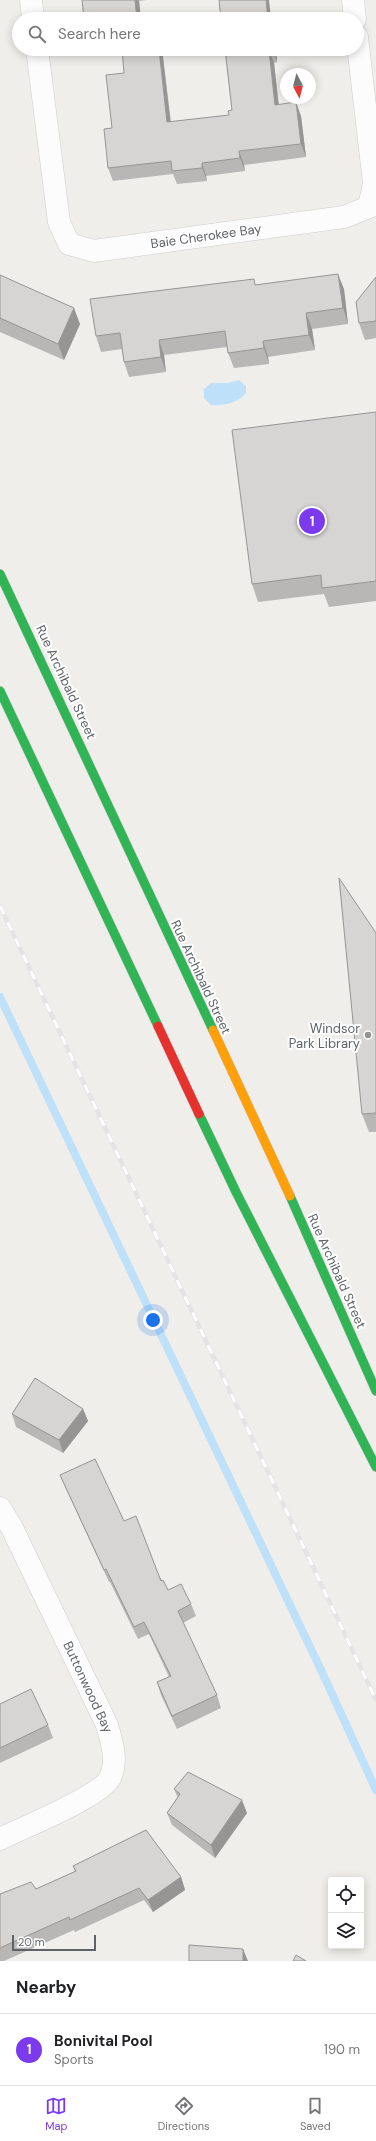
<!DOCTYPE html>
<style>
:root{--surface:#fff;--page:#f2f2f2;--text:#202124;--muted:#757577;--line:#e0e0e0;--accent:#7c3aed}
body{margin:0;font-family:"DM Sans",sans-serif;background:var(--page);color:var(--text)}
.controls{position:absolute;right:12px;bottom:12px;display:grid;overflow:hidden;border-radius:4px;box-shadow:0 2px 10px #0003}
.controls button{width:36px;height:36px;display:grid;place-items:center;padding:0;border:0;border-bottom:1px solid var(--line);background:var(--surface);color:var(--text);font:20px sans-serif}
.compass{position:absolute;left:280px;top:68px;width:36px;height:36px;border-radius:50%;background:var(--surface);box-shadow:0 2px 10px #0003;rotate:173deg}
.scale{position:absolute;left:12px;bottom:10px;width:84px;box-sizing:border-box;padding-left:4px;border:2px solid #5f6368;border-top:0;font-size:11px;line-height:14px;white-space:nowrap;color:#5f6368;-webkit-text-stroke:3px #fff;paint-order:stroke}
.you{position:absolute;left:153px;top:1320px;width:14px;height:14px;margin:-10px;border:3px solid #fff;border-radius:50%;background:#1a73e8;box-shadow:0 0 0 6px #1a73e833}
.badge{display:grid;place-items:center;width:26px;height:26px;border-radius:50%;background:var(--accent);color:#fff;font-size:13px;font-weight:700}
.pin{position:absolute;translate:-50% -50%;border:2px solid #fff;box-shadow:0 1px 4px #0006}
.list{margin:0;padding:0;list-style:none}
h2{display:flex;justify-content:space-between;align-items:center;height:52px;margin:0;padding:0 16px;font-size:17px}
h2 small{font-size:13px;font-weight:400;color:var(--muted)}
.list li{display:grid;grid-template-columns:26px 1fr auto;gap:12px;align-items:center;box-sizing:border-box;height:72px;padding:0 16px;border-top:1px solid var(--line)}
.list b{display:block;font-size:15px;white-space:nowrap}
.list p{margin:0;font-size:13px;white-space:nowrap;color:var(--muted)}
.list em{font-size:13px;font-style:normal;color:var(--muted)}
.icon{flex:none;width:22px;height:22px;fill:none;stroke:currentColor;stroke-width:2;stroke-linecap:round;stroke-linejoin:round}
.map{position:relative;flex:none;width:376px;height:1961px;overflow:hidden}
.search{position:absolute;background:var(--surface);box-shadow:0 2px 10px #0003;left:12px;right:12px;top:12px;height:44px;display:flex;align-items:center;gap:10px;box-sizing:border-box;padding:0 14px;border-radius:22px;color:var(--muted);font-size:15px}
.sheet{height:124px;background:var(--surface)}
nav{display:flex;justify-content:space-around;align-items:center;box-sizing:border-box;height:56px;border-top:1px solid var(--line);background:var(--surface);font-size:11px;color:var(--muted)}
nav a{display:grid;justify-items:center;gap:2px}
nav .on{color:var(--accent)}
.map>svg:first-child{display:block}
.water{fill:#bfe0f9}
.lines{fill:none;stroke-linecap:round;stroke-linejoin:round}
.stream{stroke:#bfe0f9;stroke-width:8}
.street-casing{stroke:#cbcccc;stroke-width:23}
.fast-casing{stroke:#cacacb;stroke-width:10}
.slow-casing{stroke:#cacacb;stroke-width:10}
.jam-casing{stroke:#cacacb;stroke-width:10}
.street{stroke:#fdfcfc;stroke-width:22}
.fast{stroke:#30b455;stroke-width:9}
.slow{stroke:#ff9f0a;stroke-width:9}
.jam{stroke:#e5322d;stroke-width:9}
.rail-casing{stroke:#e4e4e4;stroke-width:4.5}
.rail{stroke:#fff;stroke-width:3;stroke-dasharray:9;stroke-linecap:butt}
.wall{fill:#b8b7b5}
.shaded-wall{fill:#969594}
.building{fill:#d6d5d3;stroke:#969594}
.poi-dot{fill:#919496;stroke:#fff;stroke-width:1.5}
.labels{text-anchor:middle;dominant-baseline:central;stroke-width:4;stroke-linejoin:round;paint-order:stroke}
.street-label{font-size:13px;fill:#5f6368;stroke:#fff}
.poi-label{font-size:13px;fill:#5f6368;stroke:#fff;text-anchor:end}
</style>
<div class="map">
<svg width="376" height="1961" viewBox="0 0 376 1961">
<rect width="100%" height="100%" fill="#efeeea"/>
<path class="water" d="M239,380L246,386V393C238,403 223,406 211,405L204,398V389L211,383H228Z"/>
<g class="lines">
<path class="stream" d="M0,997L322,1672L376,1790"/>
<g class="street-casing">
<g id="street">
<path d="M31,0L33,19"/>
<path d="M353,0L355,19"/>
<path d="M37,49L59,222L69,244L94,251L344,217L369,207L374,183L357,37"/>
<path d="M0,1508L12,1528L107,1725C112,1742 118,1761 110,1778C100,1797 22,1828 0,1839"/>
</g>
</g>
<g class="fast-casing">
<g id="fast">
<path d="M0,574L213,1030"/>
<path d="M0,691L158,1026"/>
<path d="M199,1114L236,1192L376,1467"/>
<path d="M290,1196L376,1391"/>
</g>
</g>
<g class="slow-casing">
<path id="slow" d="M213,1030L290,1196"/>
</g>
<g class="jam-casing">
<path id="jam" d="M158,1026L199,1114"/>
</g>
<use href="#street" class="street"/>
<use href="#fast" class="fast"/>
<use href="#slow" class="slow"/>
<use href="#jam" class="jam"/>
<g class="rail-casing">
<path id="rail" d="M0,906L376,1700"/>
</g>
<use href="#rail" class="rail"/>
</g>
<g class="wall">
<path d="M82,0H147L139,1L141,19H84Z"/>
<path d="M162,49L171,122L229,115L232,110L225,49H276L277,62L274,63L279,105L301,116L306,157L244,165L245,171L206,176L207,181L177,184L173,174L113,181L108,168L112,128L124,73Z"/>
<path d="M0,275L80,324L64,360L0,332Z"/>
<path d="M376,277V338L365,340L359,323Z"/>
<path d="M256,285L344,289L348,324L312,329L315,350L268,357L269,364L234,368L228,353L227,347L164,355L166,372L129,377L124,362L122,349L101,352L96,336Z"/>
<path d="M376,412V601L329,607L324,594L258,602L252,584Z"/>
<path d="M376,933V1132H369L362,1114Z"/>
<path d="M83,1409L88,1421L63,1453L16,1427L12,1414Z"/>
<path d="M60,1475L124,1521L168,1590L191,1604L196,1616L183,1623L217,1695L221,1708L177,1729L161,1695L157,1682L169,1677L149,1634L138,1639L110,1582H109L65,1487Z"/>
<path d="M0,1704L48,1725L53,1738L0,1763Z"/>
<path d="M174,1789L247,1813L215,1858L172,1825L167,1813L178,1798Z"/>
<path d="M73,1866L181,1877L185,1890L153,1912L144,1900L75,1932L74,1930L4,1961H0V1894L36,1889L75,1872Z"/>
</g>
<g class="shaded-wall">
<path d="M135,0H138L139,1L141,19H137Z"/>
<path d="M266,0H269L271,19H268Z"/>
<path d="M159,49H162L172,135L167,122Z"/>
<path d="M273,49H276L277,62Z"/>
<path d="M269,50L274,63L280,118L275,105Z"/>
<path d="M296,102L301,116L306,157L301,144Z"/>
<path d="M239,151L244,165L245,171L240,158Z"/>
<path d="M202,163L206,176L207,181L202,168Z"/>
<path d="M338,274L344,289L348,324L343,308Z"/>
<path d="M74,308L80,324L64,360L58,344Z"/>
<path d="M306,313L312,329L315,350L309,335Z"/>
<path d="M159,340L164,355L166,372L161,357Z"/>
<path d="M263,341L268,357L269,364L264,348Z"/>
<path d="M83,1409L88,1421L63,1453L59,1440Z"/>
<path d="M242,1800L247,1813L215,1858L211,1845Z"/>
<path d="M181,1877L185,1890L153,1912L148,1900Z"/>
<path d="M243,1949L248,1961H243Z"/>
</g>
<g class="building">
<path d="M82,0H135L137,19H84Z"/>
<path d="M219,0H266L268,19H221Z"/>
<path d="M122,49H159L167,122L229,115L228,111L232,110L225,49H273L269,50L275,105L296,102L301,144L239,151L240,158L202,163V168L172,171L171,161L108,168L104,129L112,128L106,75L124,73Z"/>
<path d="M338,274L343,308L306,313L309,335L263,341L264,348L228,353L225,331L159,340L161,357L124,362L120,333L96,336L90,299L254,279L255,285Z"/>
<path d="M0,275L74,308L58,344L0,318Z"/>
<path d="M376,277V321L359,323L356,302Z"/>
<path d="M376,412V581L322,588L321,575L252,584L232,430Z"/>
<path d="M339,878L376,933V1113L362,1114Z"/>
<path d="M35,1378L83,1409L59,1440L12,1414Z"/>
<path d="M95,1459L124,1521L136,1516L161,1581L163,1580L168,1590L181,1584L191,1604L178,1611L217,1695L172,1716L157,1682L171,1676L144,1622L134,1627L106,1569L104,1570L60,1475Z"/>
<path d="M31,1689L48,1725L0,1748V1704Z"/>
<path d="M188,1772L242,1800L211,1845L167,1813L180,1794L174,1789Z"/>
<path d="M146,1830L181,1877L148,1900L139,1888L70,1920L69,1917L0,1948V1894L31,1882L36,1889L76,1871L73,1866Z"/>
<path d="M189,1945L243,1949V1961H189Z"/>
<path d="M296,1955L306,1961H293Z"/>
</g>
<circle class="poi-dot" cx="368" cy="1035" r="4"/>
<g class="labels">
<g class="street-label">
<text transform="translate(206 236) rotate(-8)">Baie Cherokee Bay</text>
<text transform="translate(66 682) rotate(65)">Rue Archibald Street</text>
<text transform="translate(201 977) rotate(65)">Rue Archibald Street</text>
<text transform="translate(337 1271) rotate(66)">Rue Archibald Street</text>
<text transform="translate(88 1687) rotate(65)">Buttonwood Bay</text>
</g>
<g class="poi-label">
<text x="360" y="1028">Windsor<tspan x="360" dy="15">Park Library</tspan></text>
</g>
</g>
</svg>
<div class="controls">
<button><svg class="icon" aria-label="locate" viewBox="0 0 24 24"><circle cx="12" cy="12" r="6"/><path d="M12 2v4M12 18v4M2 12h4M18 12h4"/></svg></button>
<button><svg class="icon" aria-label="layers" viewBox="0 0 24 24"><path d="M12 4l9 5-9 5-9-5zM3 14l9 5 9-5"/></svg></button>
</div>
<svg class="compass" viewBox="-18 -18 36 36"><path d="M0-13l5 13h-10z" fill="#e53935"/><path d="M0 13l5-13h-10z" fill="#757577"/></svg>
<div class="scale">20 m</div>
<div class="you"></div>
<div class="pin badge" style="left:312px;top:521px">1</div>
<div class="search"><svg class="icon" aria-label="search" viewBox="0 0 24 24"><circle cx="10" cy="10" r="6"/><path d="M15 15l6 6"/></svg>Search here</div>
</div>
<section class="sheet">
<h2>Nearby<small></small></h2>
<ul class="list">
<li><span class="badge">1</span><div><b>Bonivital Pool</b><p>Sports</p></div><em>190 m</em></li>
</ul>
</section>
<nav>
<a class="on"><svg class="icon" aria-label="map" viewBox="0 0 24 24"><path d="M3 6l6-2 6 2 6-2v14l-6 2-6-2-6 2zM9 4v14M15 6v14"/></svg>Map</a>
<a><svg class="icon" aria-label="directions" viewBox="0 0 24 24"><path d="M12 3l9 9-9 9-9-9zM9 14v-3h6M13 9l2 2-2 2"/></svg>Directions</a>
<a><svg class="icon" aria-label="saved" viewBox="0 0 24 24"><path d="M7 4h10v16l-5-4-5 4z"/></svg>Saved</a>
</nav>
